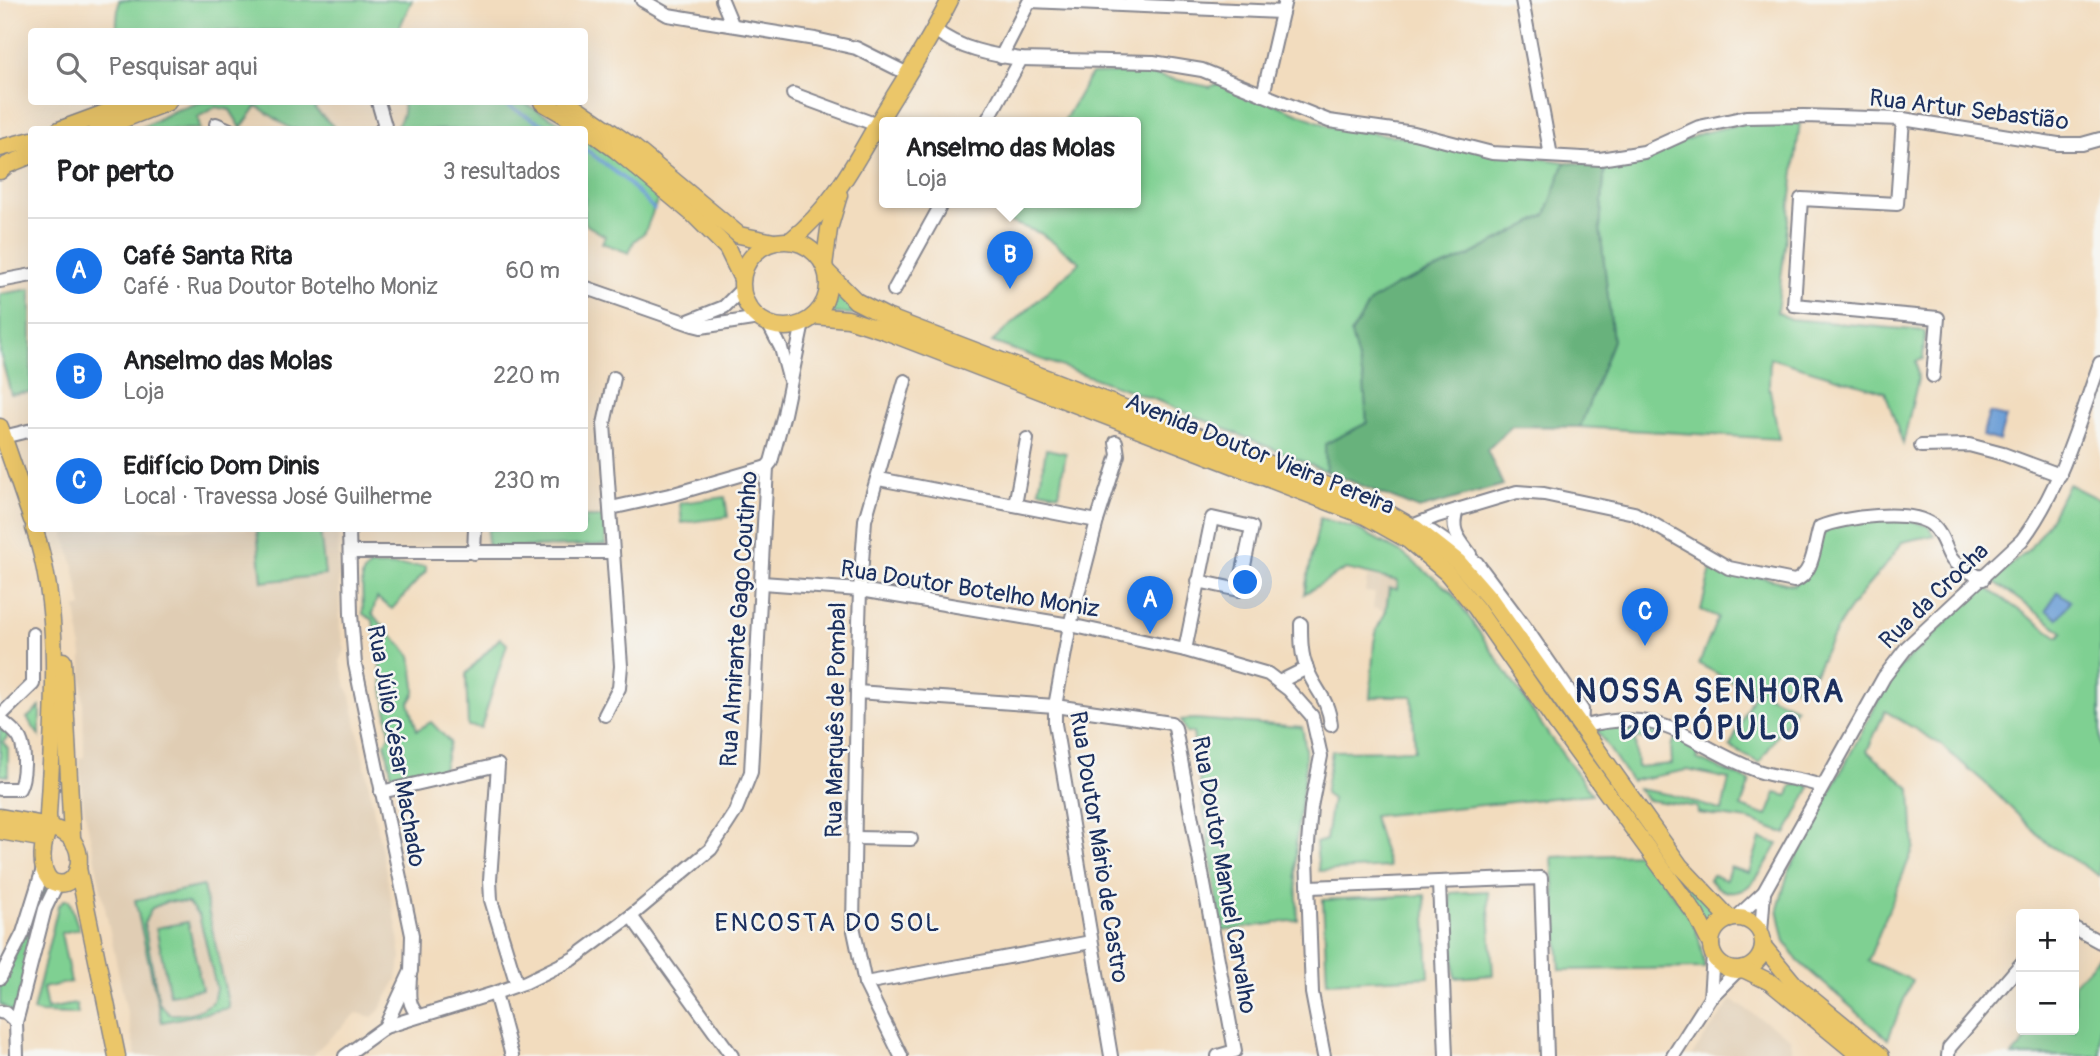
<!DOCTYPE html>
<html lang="pt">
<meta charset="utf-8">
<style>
:root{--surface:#fff;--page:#f6f6f6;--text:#202124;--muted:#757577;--line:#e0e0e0;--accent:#1a73e8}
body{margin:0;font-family:Pangolin,sans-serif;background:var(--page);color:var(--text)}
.controls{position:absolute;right:21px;bottom:21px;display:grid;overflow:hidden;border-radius:7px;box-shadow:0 7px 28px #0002}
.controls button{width:63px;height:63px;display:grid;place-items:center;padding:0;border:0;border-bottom:2px solid var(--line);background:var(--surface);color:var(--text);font:35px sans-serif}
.you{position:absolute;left:1246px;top:583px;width:24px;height:24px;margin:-18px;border:5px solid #fff;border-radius:50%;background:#1a73e8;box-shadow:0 0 0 10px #1a73e833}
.badge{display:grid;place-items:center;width:46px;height:46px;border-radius:50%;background:var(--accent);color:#fff;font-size:23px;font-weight:700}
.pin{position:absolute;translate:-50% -58px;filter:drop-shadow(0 2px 4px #0008)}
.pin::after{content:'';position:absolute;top:37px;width:24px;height:21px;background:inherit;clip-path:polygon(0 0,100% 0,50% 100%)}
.popup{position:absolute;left:879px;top:117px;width:262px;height:91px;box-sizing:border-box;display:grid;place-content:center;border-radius:7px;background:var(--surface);filter:drop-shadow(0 2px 5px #0005);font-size:23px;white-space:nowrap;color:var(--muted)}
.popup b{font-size:26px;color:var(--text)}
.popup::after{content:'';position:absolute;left:50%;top:100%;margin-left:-14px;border:14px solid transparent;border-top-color:var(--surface)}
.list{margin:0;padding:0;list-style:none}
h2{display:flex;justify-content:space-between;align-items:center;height:91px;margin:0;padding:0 28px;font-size:30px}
h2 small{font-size:23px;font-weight:400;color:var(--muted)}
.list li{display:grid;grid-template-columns:46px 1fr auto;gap:21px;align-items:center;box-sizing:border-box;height:105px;padding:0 28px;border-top:2px solid var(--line)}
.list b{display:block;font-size:26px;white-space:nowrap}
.list p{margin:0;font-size:23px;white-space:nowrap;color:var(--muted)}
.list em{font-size:23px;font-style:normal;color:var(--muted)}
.icon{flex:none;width:38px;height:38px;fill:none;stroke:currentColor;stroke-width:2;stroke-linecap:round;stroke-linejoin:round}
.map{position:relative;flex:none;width:2100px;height:1056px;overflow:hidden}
.search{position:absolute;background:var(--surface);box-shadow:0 7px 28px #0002;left:28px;top:28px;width:560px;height:77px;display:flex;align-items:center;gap:18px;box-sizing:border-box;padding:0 24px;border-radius:7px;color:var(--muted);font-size:26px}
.panel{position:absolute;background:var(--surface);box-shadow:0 7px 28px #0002;left:28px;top:126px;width:560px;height:406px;border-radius:7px}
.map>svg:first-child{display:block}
.built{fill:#e0cdb4}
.green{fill:#7fd092;stroke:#4d8078;stroke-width:2;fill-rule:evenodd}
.forest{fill:#67b27c;stroke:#41706d;stroke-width:2}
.water{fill:#6a9dd5;stroke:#42669a;stroke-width:2}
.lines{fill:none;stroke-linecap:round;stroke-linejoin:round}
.stream{stroke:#6a9dd5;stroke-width:3.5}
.minor-casing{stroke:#86868e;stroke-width:16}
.major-casing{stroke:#86868e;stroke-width:19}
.minor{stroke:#fff;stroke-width:12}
.major{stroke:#ebc669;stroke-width:16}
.labels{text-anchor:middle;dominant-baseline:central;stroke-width:5;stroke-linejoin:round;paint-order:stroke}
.street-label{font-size:24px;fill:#1b2f5e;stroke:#f6f6f2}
.neighbourhood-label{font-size:26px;letter-spacing:2px;fill:#1b2f5e;stroke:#f6f6f2}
.district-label{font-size:32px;font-weight:bold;letter-spacing:2px;fill:#1b2f5e;stroke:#f6f6f2}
</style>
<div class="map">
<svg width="2100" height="1056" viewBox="0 0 2100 1056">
<rect width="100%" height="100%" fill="#f6f6f2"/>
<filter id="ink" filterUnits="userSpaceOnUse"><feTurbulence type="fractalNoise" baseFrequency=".0143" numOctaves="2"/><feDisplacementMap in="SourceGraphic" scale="14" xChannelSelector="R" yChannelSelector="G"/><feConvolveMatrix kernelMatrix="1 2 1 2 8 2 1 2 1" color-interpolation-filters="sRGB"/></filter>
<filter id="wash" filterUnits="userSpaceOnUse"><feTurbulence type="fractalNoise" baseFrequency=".00686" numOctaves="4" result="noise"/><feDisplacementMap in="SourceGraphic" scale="28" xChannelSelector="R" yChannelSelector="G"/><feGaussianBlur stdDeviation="1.57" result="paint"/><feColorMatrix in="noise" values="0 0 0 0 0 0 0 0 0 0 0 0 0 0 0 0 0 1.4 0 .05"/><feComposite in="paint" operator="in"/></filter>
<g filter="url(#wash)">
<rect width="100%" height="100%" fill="#f2dcbe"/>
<g class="built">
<path d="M63,529H338L340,628L345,650L340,662L346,686L351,696L397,927L401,957L397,979L379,1011L372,1017L357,1013L316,1051L314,1056H136L83,803L79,758L84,757L82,656L76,607H82L74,567Z"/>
<path d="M1367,577L1398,581L1397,589L1389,588L1386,611L1373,608L1375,593L1365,592Z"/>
<path d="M1732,1000L1790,1038L1793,1056H1691Z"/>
</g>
<g class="green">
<path d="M119,0H412L398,31H116Z"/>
<path d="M1139,72L1210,87L1221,82L1329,126L1565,162L1546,215L1469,256L1395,286L1351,334L1364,382L1367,423L1325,444L1326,471L1156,400L992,342L1080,262L1040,233L1007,221L1017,203H1136V123H1063L1091,74Z"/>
<path d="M201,102H321L314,108L336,129H291L257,106L241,128L230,110L216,107L198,117L200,129L150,130L143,127L174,111Z"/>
<path d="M403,102H522L574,130H393C401,120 405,115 403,102Z"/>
<path d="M1748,122H1800L1777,312L1790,319L1925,331L1923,359L1916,361L1918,379L1903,444L1885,392L1770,358L1769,385L1779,439L1580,427L1613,340L1600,228L1605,165L1646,157L1702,133Z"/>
<path d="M584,137L629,169L659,196L645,232L634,241L629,253L602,243L605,236L585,224Z"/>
<path d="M832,285L859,310L1362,505C1406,527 1438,549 1472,586L1673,865L1695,892L1719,914L1708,925L1470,589C1435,551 1406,530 1360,507L857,314L823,313L832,300Z"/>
<path d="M31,289V392L11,394L0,353V294Z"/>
<path d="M1046,449L1066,453L1059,494L1039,490Z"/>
<path d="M2068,484L2100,500V876L2049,845L1984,782L1940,744L1885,711L1867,751L1911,789L1914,847L1868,961L1912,980L1888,1039L1798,961L1785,942L1778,909L1788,873L1881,695L1901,666L1984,586L2058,637L2063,632L1992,580L2028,551L2050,520Z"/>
<path d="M725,497L728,517L682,523L680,503Z"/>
<path d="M585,517H606V545L490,548L487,543L488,529L584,528Z"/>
<path d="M1901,517L1928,526L1935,535L1902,542C1889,564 1870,581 1855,602C1838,623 1826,648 1815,673L1803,668L1794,688L1772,679L1765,694L1796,708L1759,763L1730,747L1754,693L1699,664L1718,617L1701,610L1712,565L1794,585L1824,529L1835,524Z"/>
<path d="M1320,518L1358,529L1402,553L1452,592L1550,737L1592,794L1373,816L1389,867L1319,871L1316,843L1326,840L1332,799L1325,794L1332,751L1415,750L1412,696H1381L1370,699L1374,642L1377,629L1386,611L1389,588L1397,589L1398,581L1346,569L1304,594Z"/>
<path d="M257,529H320L325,575L262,582Z"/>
<path d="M370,566H426V571L392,609L377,598L372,614L411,656L415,686V693L409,703L417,730L431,722L450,742L442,773L396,783L393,781L385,743L390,734L373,620L363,614L362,577L364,572Z"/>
<path d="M500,638L507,644L481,728L468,726L466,674Z"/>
<path d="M40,707V737L27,718Z"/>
<path d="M1195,719L1302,727C1311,765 1299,804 1296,842C1295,868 1297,894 1298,920L1221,931L1193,733H1186L1181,720Z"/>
<path d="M1629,723L1656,729V738L1635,739L1637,767L1672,764L1671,746L1677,736L1700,750L1697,759L1750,781L1741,807L1767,816L1776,793L1788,796L1791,786L1803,783L1810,787L1786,834L1749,820L1698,813L1697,807L1648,800L1638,789L1672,795L1722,811L1729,779L1687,770L1631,781L1595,728Z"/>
<path d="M0,727L9,735L3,742L8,748V776L0,775Z"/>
<path d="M1760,839L1778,844C1767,861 1750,903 1722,890C1718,888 1713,883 1709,880L1712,875L1726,880L1730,867L1749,873Z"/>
<path d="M1644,854L1691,919L1699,938L1705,968L1560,970L1552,857Z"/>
<path d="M40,884L47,890L14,1013L0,1004V986L13,959Z"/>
<path d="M203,886L229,1008L162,1022L135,900ZM168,901L188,903L199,916L205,939L216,988L213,1002C198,1013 188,1015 169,1014L159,1003L144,923L152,908Z"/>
<path d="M1488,891L1493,975L1455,978L1450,893Z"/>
<path d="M1425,895L1429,977L1327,982L1323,900Z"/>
<path d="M64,900H69L79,929L61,933L71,982L43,988L47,1009L76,1004L78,1014L40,1013L33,1011L58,906Z"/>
<path d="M188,922L202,989L170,995L156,928Z"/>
<path d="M2100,956V1056H2012L2035,1030H2074V983Z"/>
</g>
<path class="forest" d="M1565,162L1605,165L1600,228L1613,340L1580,427L1512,426L1487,450L1503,485L1419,509L1326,471L1325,444L1367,423L1364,382L1351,334L1370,302L1395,286L1469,256L1546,215Z"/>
<g class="water">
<path d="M1989,413L2006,417L1999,441L1982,436Z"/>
<path d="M2058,592L2070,601L2058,619L2046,610Z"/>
</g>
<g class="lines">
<g class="stream">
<path d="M500,102L554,130"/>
<path d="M584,148L623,178L654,209"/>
</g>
</g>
</g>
<g filter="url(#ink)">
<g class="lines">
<g class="minor-casing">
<g id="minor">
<path d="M642,0L668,15L815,39L856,48L908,74"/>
<path d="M722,0L732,24"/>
<path d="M1522,0L1551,156"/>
<path d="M1030,1L1282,12"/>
<path d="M935,30C959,49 991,55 1021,59L1153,62L1202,70L1329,121L1414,133L1492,153L1600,159L1644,152L1699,127L1746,117L1804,116L1903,119L2058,144H2082L2100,139"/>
<path d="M1001,57L1030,0"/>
<path d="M793,94L877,125"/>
<path d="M1263,95L1285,0"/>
<path d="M378,102L385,126L381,130"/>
<path d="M1903,119L1897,204L1801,199L1794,305L1938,318L1933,376"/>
<path d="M986,123L1021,59"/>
<path d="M216,124L230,130"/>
<path d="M0,281L32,275"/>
<path d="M584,287L693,325L701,327L759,318"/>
<path d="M894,290L942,203"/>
<path d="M686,322L724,307L742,289"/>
<path d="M768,323L781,348L789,378"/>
<path d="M3,437L32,430"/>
<path d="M1921,446L1969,445L2003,454L2060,475"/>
<path d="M879,479L1097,521"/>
<path d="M1015,505L1027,439"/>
<path d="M611,508L674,494L767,467"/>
<path d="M1457,510C1450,530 1458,538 1470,554"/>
<path d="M1412,526L1437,516L1517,492L1544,494L1634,513L1729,568L1794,581C1814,575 1814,544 1820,527C1843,517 1911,508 1932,525C1943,535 1944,546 1951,558C1956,567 1974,573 1983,579"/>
<path d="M1425,530L1432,532L1477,563L1525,627L1582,710L1581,727C1667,704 1686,744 1758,771C1778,778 1800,778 1821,786"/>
<path d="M350,552H613L621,666L619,688L605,715"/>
<path d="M613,552L604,424L614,378"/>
<path d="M474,553L475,528"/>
<path d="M762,583L860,590L1070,625L1185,650L1268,674L1289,690L1312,716L1321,756L1311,807L1307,856L1312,993L1324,1056"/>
<path d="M1301,624C1301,639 1301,655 1307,669C1316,692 1328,697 1331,725"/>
<path d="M1185,650L1212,518L1252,527L1239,590L1198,581"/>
<path d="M1279,682L1307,668"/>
<path d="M857,692L1055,706L1171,723L1175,728L1235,1051L1218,1056"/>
<path d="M0,716L33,684V634"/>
<path d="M0,719C6,725 16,731 20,739C26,751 25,778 19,789H0"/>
<path d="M381,792L498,765L490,880L491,900L517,985"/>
<path d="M855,838L911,839"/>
<path d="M1439,883L1446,1056"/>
<path d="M1310,887L1541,878L1547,1056"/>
<path d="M631,916L732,1056"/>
<path d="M1737,917L1764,892L1884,677L1907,647L2022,540C2061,488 2078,424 2100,363"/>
<path d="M2074,928L2100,942"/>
<path d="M1761,932L1764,892"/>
<path d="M0,978L23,933L43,869"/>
<path d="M410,978C409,993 407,1005 419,1016"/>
<path d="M865,983L1091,942"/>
<path d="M495,993L512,1056"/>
<path d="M1710,998L1713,955"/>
<path d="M0,1012L6,1013L16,1022"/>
<path d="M385,1027L495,993L526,982L573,959L631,916L711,849L735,812L751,772L767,467L771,462L784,414L803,323"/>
<path d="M17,1056L16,1022L19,1011L45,909L57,884"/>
<path d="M345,1056L385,1027L411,971L412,935L355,664L351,614L349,528"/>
<path d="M901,1056L865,983L853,926L857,692L860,590L865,520L905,381"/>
<path d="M1111,1056L1055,724V706L1070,625L1097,521L1118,455L1116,442"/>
<path d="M1673,1056L1710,998L1738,970"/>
<path d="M1948,1056L1949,1048L2021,964"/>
</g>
</g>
<g class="major-casing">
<g id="major">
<path d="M542,102L583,126L616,150L694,215L727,248L742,279"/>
<path d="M568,102L632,146L739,235L774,242"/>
<path d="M59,130L135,102"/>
<path d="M96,130L168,102"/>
<path d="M0,148L32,140"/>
<path d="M0,171L7,165L32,155"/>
<path d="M790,241C840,200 857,156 890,103C911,69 932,36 950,0"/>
<circle cx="785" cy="284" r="43"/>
<path d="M824,266L829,229L839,195"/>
<path d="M827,272L856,301L887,317L1369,502L1416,529L1458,562L1490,599L1680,866L1730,919"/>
<path d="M814,316L848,319L885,331L1365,516L1408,540L1447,573L1476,608L1559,727L1696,915L1711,945"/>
<path d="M0,427L32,520"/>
<path d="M34,528C64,617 53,723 48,815L49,828"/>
<path d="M63,661L72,837"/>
<path d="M0,817L39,824L48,829"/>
<path d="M49,828C94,833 83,897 51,881C38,868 42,843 49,828Z"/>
<path d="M0,831L45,839"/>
<path d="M78,868L117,1056"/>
<circle cx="1737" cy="944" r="26"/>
<path d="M1763,946L1796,986L1881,1056"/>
<path d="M1743,969L1770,982L1860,1056"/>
</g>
</g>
<use href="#minor" class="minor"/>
<use href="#major" class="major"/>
</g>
</g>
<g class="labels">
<g class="street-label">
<text transform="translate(1969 110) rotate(7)">Rua Artur Sebastião</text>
<text transform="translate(1260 454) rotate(22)">Avenida Doutor Vieira Pereira</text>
<text transform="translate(970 589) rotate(9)">Rua Doutor Botelho Moniz</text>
<text transform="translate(1934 596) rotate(-44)">Rua da Crocha</text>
<text transform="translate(739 619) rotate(-86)">Rua Almirante Gago Coutinho</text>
<text transform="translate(836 720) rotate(-89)">Rua Marquês de Pombal</text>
<text transform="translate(396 746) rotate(80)">Rua Júlio César Machado</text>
<text transform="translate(1099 847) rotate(81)">Rua Doutor Mário de Castro</text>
<text transform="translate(1224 875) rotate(80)">Rua Doutor Manuel Carvalho</text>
</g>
<g class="neighbourhood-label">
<text x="828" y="923">ENCOSTA DO SOL</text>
</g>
<g class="district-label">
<text x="1710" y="692">NOSSA SENHORA<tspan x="1710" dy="37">DO PÓPULO</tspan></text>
</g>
</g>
</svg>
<div class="controls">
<button>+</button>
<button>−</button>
</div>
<div class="you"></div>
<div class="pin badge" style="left:1150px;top:634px">A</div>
<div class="pin badge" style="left:1010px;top:289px">B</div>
<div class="popup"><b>Anselmo das Molas</b>Loja</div>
<div class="pin badge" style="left:1645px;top:646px">C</div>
<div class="search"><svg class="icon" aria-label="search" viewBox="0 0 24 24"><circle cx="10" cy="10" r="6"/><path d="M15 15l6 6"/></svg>Pesquisar aqui</div>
<section class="panel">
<h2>Por perto<small>3 resultados</small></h2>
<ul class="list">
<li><span class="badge">A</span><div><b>Café Santa Rita</b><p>Café · Rua Doutor Botelho Moniz</p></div><em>60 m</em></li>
<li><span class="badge">B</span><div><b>Anselmo das Molas</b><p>Loja</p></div><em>220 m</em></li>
<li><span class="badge">C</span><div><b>Edifício Dom Dinis</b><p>Local · Travessa José Guilherme</p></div><em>230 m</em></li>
</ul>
</section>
</div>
